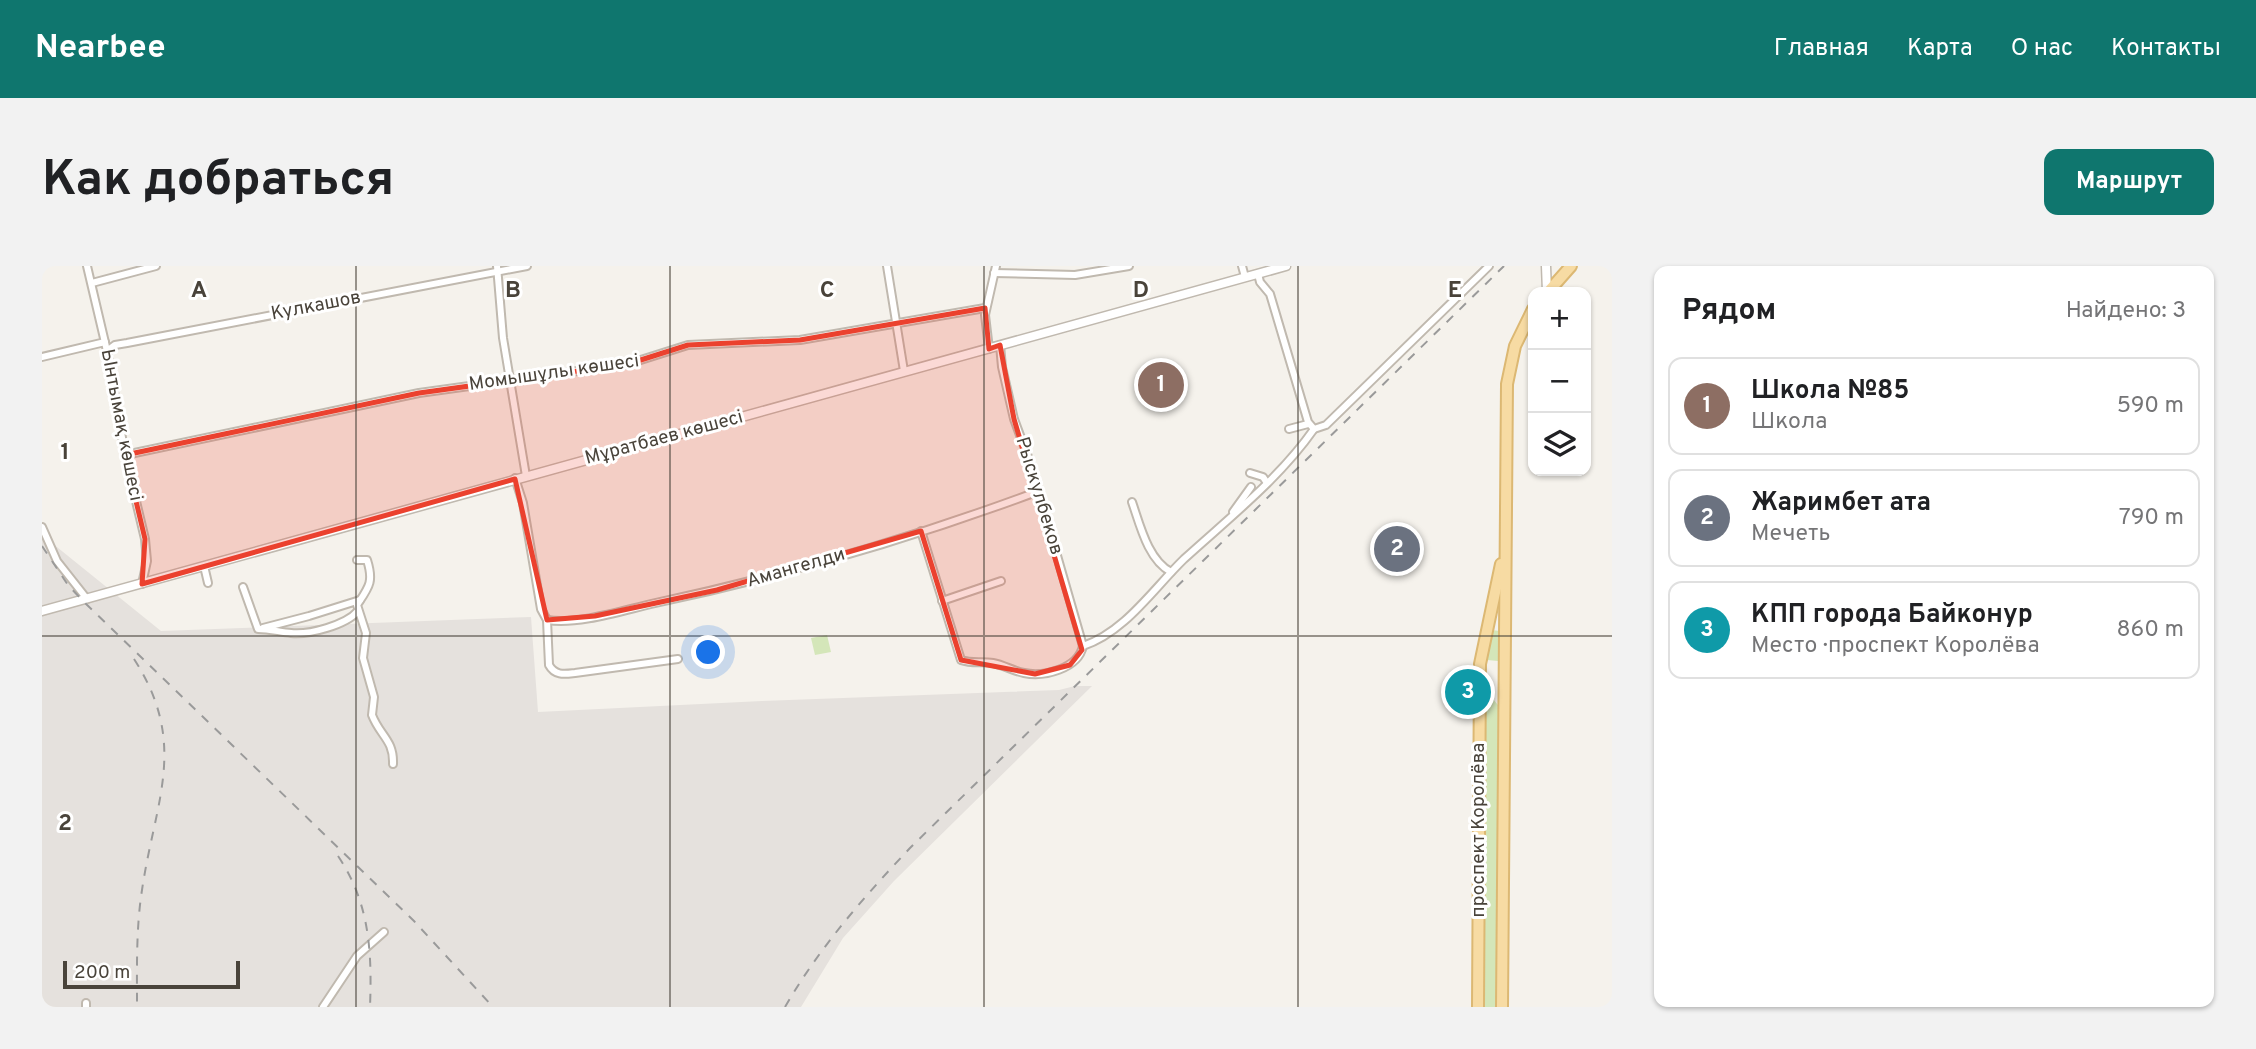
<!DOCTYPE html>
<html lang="ru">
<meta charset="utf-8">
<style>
:root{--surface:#fff;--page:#f2f2f2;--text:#202124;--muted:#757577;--line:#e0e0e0;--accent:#0f766e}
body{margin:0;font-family:Overpass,sans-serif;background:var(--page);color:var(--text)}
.controls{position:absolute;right:21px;top:21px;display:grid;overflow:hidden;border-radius:14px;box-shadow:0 2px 5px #0004}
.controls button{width:63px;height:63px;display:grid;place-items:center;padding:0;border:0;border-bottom:2px solid var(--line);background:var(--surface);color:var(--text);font:35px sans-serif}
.scale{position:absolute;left:21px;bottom:18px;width:177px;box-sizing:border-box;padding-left:7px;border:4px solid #49433a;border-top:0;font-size:19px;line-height:24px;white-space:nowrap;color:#49433a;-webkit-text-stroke:5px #fff;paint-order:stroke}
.you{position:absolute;left:667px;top:387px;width:24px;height:24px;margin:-18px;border:5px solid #fff;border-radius:50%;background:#1a73e8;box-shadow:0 0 0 10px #1a73e833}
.badge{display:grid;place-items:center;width:46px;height:46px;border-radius:50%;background:var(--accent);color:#fff;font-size:23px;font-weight:700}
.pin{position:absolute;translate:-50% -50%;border:4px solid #fff;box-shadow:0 2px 7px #0006}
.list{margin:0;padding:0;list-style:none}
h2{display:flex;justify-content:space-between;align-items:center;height:91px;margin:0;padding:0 28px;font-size:30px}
h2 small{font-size:23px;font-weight:400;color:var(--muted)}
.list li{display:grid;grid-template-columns:46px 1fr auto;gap:21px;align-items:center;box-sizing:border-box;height:98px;margin:0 14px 14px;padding:0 14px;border:2px solid var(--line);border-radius:14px}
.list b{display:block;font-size:26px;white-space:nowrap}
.list p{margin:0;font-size:23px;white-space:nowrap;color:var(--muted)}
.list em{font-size:23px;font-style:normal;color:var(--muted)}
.icon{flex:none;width:38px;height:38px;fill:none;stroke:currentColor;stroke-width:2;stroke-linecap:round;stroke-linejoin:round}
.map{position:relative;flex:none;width:1570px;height:741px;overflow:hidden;border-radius:14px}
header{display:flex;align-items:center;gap:42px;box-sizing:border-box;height:98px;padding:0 35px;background:var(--accent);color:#fff}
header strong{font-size:33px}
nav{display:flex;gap:38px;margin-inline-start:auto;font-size:24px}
.intro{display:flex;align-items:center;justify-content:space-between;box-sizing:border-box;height:168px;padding:0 42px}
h1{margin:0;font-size:49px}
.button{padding:18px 32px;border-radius:14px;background:var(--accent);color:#fff;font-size:24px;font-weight:700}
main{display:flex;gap:42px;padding:0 42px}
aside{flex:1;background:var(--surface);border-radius:14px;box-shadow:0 2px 5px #0004}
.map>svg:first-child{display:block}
.industrial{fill:#e5e1dd}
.green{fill:#d4e6b9}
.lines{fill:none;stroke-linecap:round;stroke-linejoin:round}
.minor-casing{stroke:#c0b9af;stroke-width:10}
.tertiary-casing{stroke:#c0b9af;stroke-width:11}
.primary-casing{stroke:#dcb873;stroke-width:14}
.minor{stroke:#fff;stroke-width:6}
.tertiary{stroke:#fff;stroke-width:8}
.primary{stroke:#f7dba3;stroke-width:10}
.rail{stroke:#9a9a9a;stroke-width:2;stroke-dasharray:9 9;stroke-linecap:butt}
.marked{fill:#eb412e;fill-opacity:0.2;stroke:#eb412e;stroke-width:5;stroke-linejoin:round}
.grid{fill:none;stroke:#49433a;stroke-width:2;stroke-opacity:0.55}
.labels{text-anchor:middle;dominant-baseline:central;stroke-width:6;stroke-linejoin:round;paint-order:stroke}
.street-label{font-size:19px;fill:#49433a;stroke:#fff}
.grid-label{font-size:23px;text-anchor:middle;font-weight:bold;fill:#49433a;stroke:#fff;stroke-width:6;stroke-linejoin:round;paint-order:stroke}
</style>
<header>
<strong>Nearbee</strong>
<nav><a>Главная</a><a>Карта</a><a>О нас</a><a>Контакты</a></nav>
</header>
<div class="intro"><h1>Как добраться</h1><a class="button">Маршрут</a></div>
<main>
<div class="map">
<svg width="1570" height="741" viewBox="0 0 1570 741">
<rect width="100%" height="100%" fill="#f5f2ec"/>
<path class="industrial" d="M0,269L119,365L489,351L496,446L720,435L1017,424L1033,420H1050L852,615L801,672L759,741H0Z"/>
<g class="green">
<path d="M1449,364L1458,365V393L1456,395L1445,394L1443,392Z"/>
<path d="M785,369L789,386L773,389L769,372Z"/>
<path d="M1451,433L1456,439L1455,741H1441L1443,439L1445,435Z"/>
</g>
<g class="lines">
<g class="minor-casing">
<g id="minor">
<path d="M45,0L65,85L83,189L103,273L105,295L100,318"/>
<path d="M455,0L461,72L484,210"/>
<path d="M845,0L862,105"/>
<path d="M1200,0L1203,11"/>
<path d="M952,7L1033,9L1087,0"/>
<path d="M1216,8L1218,16L1228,28L1266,156L1272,163L1284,159L1447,0"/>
<path d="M50,17L114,0"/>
<path d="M958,79L960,101L972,153L989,199L1041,380"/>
<path d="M947,83L943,49L954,0"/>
<path d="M65,85L73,79L85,77L485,0"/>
<path d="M0,91L63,76"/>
<path d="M1247,163L1266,158"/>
<path d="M83,189L377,127L586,98L646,79L758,74L943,42"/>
<path d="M1208,207L1221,211L1225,217"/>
<path d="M473,212L481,237L499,343L505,354L507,399C513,410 523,408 533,407L636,393"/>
<path d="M1090,236C1098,259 1106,294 1129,306"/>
<path d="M1191,246L1209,221"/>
<path d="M0,261L15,295L45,333"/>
<path d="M879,265L919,394C930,398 940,395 951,397C962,399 971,405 982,407C1002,411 1036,403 1041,380"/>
<path d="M315,294H325C332,316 327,321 315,339L324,367L321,392L332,431L330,449C338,470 352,474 351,498"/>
<path d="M162,300L166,317"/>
<path d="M201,321L216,363C227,363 238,366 249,367C267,369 304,359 316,345"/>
<path d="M900,335L959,315"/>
<path d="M505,354C535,359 579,345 609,338C741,310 871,272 997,225"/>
<path d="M221,362L267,350L318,334"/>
<path d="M1041,380C1083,366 1111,323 1142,293C1187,252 1237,213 1272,163"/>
<path d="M44,741V737"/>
<path d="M281,741L315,690L342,666"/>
</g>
</g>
<g class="tertiary-casing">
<g id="tertiary">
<path d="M1504,0L1505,26"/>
<path d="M0,345L1244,0"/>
</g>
</g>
<g class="primary-casing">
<g id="primary">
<path d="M1506,26L1529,0"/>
<path d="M1436,741L1438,398L1459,298"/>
<path d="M1460,741L1465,118L1473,80L1491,43"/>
</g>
</g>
<use href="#minor" class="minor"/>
<use href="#tertiary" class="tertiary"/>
<use href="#primary" class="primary"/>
<g class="rail">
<path d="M0,280L26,319L40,334L372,655L451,741"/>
<path d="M92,393C147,478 113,535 100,624C94,662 95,702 95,741"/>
<path d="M296,590C328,637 330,687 328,741"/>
<path d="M743,741C777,682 821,632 868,582L1462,0"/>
</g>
</g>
<path class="marked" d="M943,42L947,83L958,79L972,153L1040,384L1028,399L993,408L919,394L879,265L675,324L553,350L505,354L473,213L100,318L103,273L83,189L377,127L586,98L646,79L758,74Z"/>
<path class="grid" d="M314,0V741M628,0V741M942,0V741M1256,0V741M0,370H1570"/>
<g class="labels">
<g class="street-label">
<text transform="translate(274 40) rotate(-11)">Кулкашов</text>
<text transform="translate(512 107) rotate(-8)">Момышұлы көшесі</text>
<text transform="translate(79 159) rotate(79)">Ынтымақ көшесі</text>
<text transform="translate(622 172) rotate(-15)">Мұратбаев көшесі</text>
<text transform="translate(997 230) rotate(73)">Рыскулбеков</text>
<text transform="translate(754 302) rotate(-16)">Амангелди</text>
<text transform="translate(1437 564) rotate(-90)">проспект Королёва</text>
</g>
</g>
<g class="grid-label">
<text x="157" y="31">A</text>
<text x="471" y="31">B</text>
<text x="785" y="31">C</text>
<text x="1099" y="31">D</text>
<text x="1413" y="31">E</text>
<text x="23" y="193">1</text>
<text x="23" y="564">2</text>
</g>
</svg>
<div class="controls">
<button>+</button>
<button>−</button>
<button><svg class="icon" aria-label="layers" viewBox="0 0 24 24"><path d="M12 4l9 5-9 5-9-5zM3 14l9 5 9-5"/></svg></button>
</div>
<div class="scale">200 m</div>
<div class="you"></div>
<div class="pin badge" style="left:1119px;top:119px;background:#8d6e63">1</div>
<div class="pin badge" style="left:1355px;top:283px;background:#6b7280">2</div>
<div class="pin badge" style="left:1426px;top:426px;background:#0f9aa8">3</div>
</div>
<aside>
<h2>Рядом<small>Найдено: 3</small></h2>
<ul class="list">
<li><span class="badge" style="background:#8d6e63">1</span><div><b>Школа №85</b><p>Школа</p></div><em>590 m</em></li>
<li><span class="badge" style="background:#6b7280">2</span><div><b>Жаримбет ата</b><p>Мечеть</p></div><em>790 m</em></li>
<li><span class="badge" style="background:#0f9aa8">3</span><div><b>КПП города Байконур</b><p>Место · проспект Королёва</p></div><em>860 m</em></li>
</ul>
</aside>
</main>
